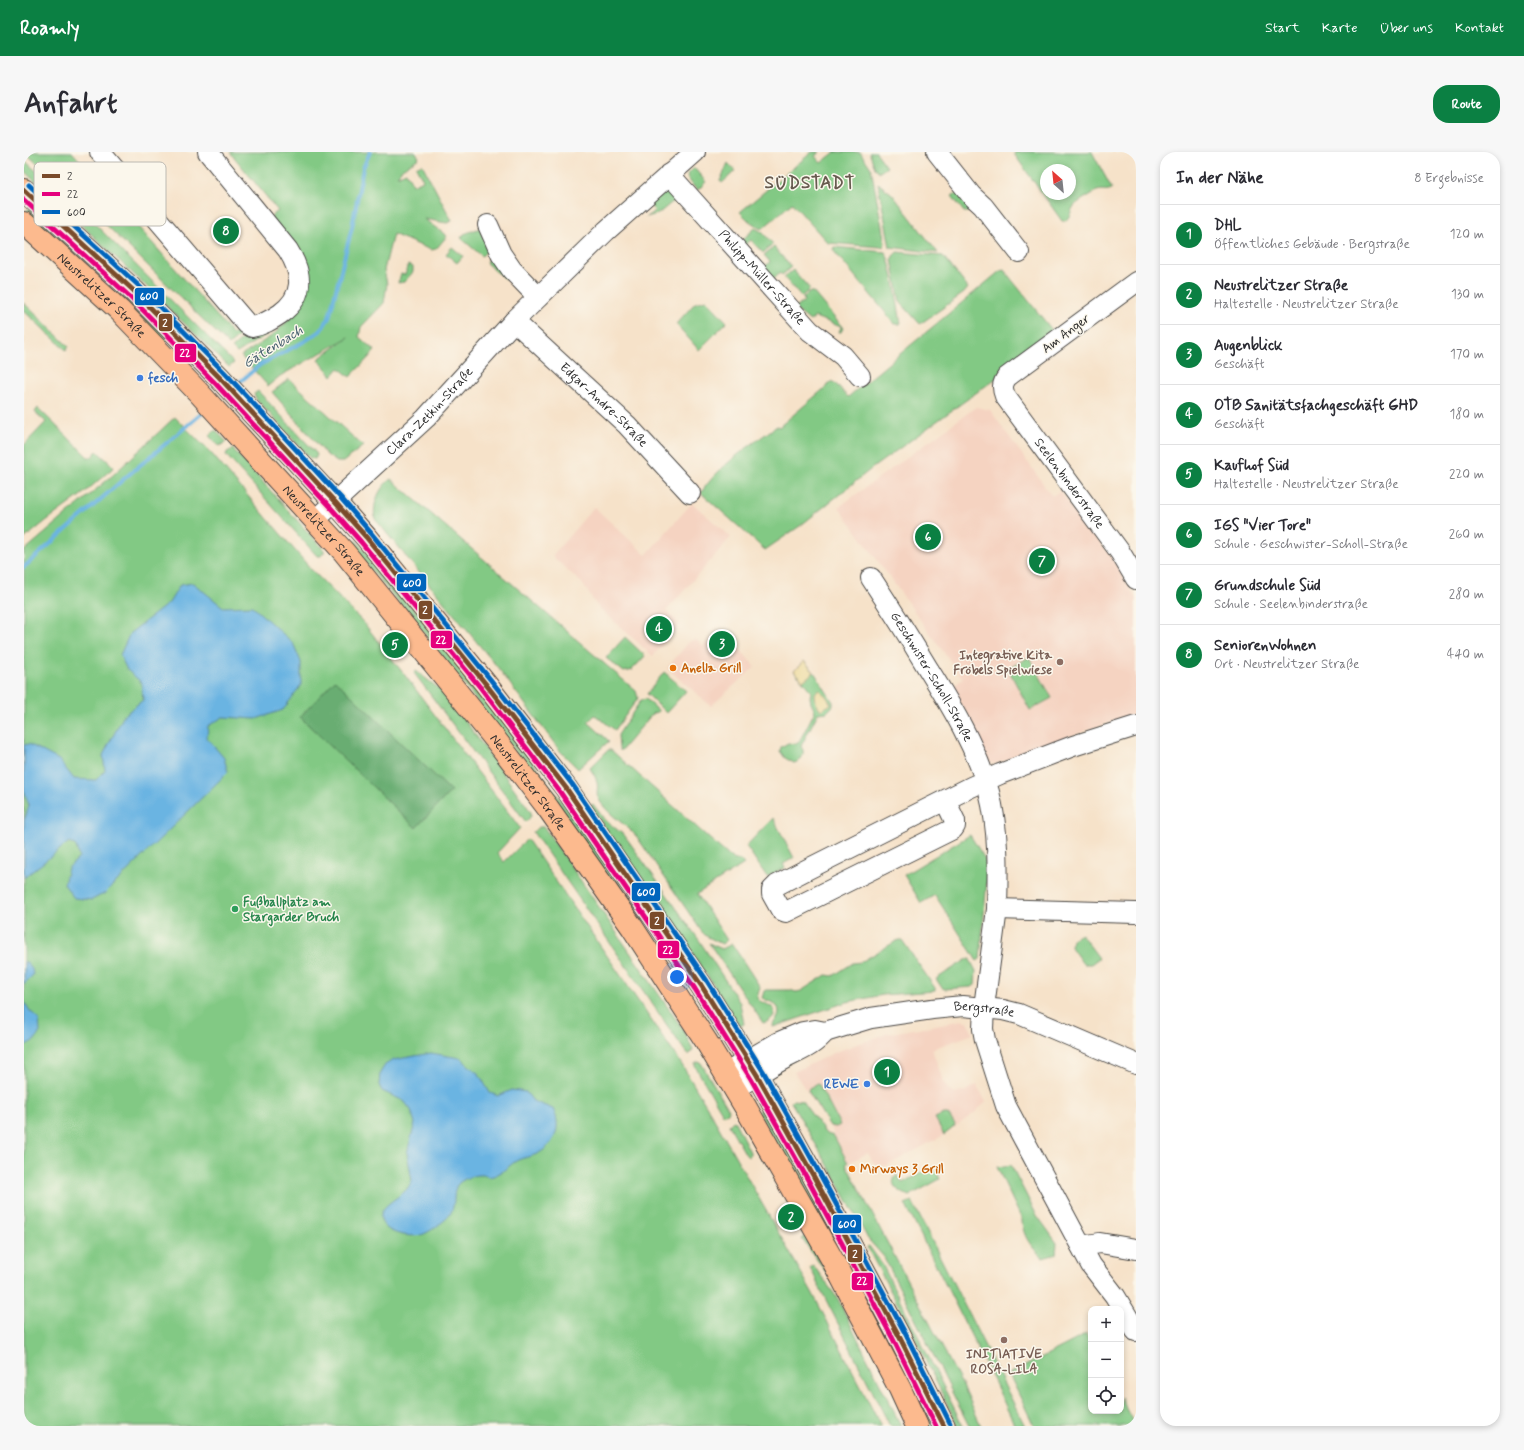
<!DOCTYPE html>
<html lang="de">
<meta charset="utf-8">
<style>
:root{--surface:#fff;--page:#f7f7f7;--text:#2b2b33;--muted:#7c7c81;--line:#e1e1e2;--accent:#0b8043}
body{margin:0;font-family:Mynerve,sans-serif;background:var(--page);color:var(--text)}
.controls{position:absolute;right:12px;bottom:12px;display:grid;overflow:hidden;border-radius:8px;box-shadow:0 2px 6px #0003}
.controls button{width:36px;height:36px;display:grid;place-items:center;padding:0;border:0;border-bottom:1px solid var(--line);background:var(--surface);color:var(--text);font:20px sans-serif}
.compass{position:absolute;left:1016px;top:12px;width:36px;height:36px;border-radius:50%;background:var(--surface);box-shadow:0 2px 6px #0003;rotate:333deg}
.you{position:absolute;left:653px;top:825px;width:14px;height:14px;margin:-10px;border:3px solid #fff;border-radius:50%;background:#1a73e8;box-shadow:0 0 0 6px #1a73e833}
.badge{display:grid;place-items:center;width:26px;height:26px;border-radius:50%;background:var(--accent);color:#fff;font-size:13px;font-weight:700}
.pin{position:absolute;translate:-50% -50%;border:2px solid #fff;box-shadow:0 1px 4px #0006}
.list{margin:0;padding:0;list-style:none}
h2{display:flex;justify-content:space-between;align-items:center;height:52px;margin:0;padding:0 16px;font-size:17px}
h2 small{font-size:13px;font-weight:400;color:var(--muted)}
.list li{display:grid;grid-template-columns:26px 1fr auto;gap:12px;align-items:center;box-sizing:border-box;height:60px;padding:0 16px;border-top:1px solid var(--line)}
.list b{display:block;font-size:15px;white-space:nowrap}
.list p{margin:0;font-size:13px;white-space:nowrap;color:var(--muted)}
.list em{font-size:13px;font-style:normal;color:var(--muted)}
.icon{flex:none;width:22px;height:22px;fill:none;stroke:currentColor;stroke-width:2;stroke-linecap:round;stroke-linejoin:round}
.map{position:relative;flex:none;width:1112px;height:1274px;overflow:hidden;border-radius:16px}
header{display:flex;align-items:center;gap:24px;box-sizing:border-box;height:56px;padding:0 20px;background:var(--accent);color:#fff}
header strong{font-size:19px}
nav{display:flex;gap:22px;margin-inline-start:auto;font-size:14px}
.intro{display:flex;align-items:center;justify-content:space-between;box-sizing:border-box;height:96px;padding:0 24px}
h1{margin:0;font-size:28px}
.button{padding:10px 18px;border-radius:16px;background:var(--accent);color:#fff;font-size:14px;font-weight:700}
main{display:flex;gap:24px;padding:0 24px}
aside{flex:1;background:var(--surface);border-radius:16px;box-shadow:0 2px 6px #0003}
.map>svg:first-child{display:block}
.built{fill:#f5d3c1}
.green{fill:#82c984;stroke:#567a58;fill-rule:evenodd}
.forest{fill:#69ad72;stroke:#4a6c4e}
.sand{fill:#eeda9e;stroke:#8c8264}
.water{fill:#6ab4e2;stroke:#4a7086}
.lines{fill:none;stroke-linecap:round;stroke-linejoin:round}
.stream{stroke:#6ab4e2;stroke-width:4}
.minor-casing{stroke:#494643;stroke-width:22}
.major-casing{stroke:#494643;stroke-width:24}
.minor{stroke:#fff;stroke-width:20}
.major{stroke:#fcba8e;stroke-width:22}
.bus-1-casing{stroke:#fbf7ec;stroke-width:8}
.bus-2-casing{stroke:#fbf7ec;stroke-width:8}
.bus-3-casing{stroke:#fbf7ec;stroke-width:8}
.bus-1{stroke:#7a4b2a;stroke-width:5}
.bus-2{stroke:#e5007d;stroke-width:5}
.bus-3{stroke:#0065bd;stroke-width:5}
.shop-dot{fill:#3f7fe0;stroke:#fbf7ec;stroke-width:1.5}
.education-dot{fill:#8d6e63;stroke:#fbf7ec;stroke-width:1.5}
.food-dot{fill:#e8710a;stroke:#fbf7ec;stroke-width:1.5}
.leisure-dot{fill:#2e9e5b;stroke:#fbf7ec;stroke-width:1.5}
.labels{text-anchor:middle;dominant-baseline:central;stroke-width:3;stroke-linejoin:round;paint-order:stroke}
.street-label{font-size:13px;fill:#2b2b2b;stroke:#fbf7ec}
.shop-label{font-size:13px;font-weight:bold;fill:#366cbe;stroke:#fbf7ec;text-anchor:start}
.education-label{font-size:13px;font-weight:bold;fill:#785e54;stroke:#fbf7ec;text-anchor:end}
.food-label{font-size:13px;font-weight:bold;fill:#c56008;stroke:#fbf7ec;text-anchor:start}
.leisure-label{font-size:13px;font-weight:bold;fill:#27864d;stroke:#fbf7ec;text-anchor:start}
.water-label{font-size:14px;font-style:italic;fill:#415b6b;stroke:#fbf7ec}
.district-label{font-size:17px;font-weight:bold;letter-spacing:1px;fill:#685b50;stroke:#fbf7ec}
.key{fill:#fbf7ec;stroke:#bdbab2;stroke-width:1}
.key-label{font-size:11px;fill:#2b2b2b}
.line-badge{stroke:#fbf7ec;stroke-width:1.5}
.badge-label{font-size:11px;text-anchor:middle;font-weight:bold;fill:#fff}
</style>
<header>
<strong>Roamly</strong>
<nav><a>Start</a><a>Karte</a><a>Über uns</a><a>Kontakt</a></nav>
</header>
<div class="intro"><h1>Anfahrt</h1><a class="button">Route</a></div>
<main>
<div class="map">
<svg width="1112" height="1274" viewBox="0 0 1112 1274">
<rect width="100%" height="100%" fill="#fbf7ec"/>
<filter id="ink" filterUnits="userSpaceOnUse"><feTurbulence type="fractalNoise" baseFrequency=".025" numOctaves="2"/><feDisplacementMap in="SourceGraphic" scale="8" xChannelSelector="R" yChannelSelector="G"/><feConvolveMatrix kernelMatrix="1 2 1 2 8 2 1 2 1" color-interpolation-filters="sRGB"/></filter>
<filter id="wash" filterUnits="userSpaceOnUse"><feTurbulence type="fractalNoise" baseFrequency=".012" numOctaves="4" result="noise"/><feDisplacementMap in="SourceGraphic" scale="16" xChannelSelector="R" yChannelSelector="G"/><feGaussianBlur stdDeviation="0.9" result="paint"/><feColorMatrix in="noise" values="0 0 0 0 0 0 0 0 0 0 0 0 0 0 0 0 0 1.4 0 .05"/><feComposite in="paint" operator="in"/></filter>
<g filter="url(#wash)">
<rect width="100%" height="100%" fill="#f6e2c9"/>
<g class="built">
<path d="M952,255L966,258L1028,344L1036,339L1092,411L1112,446V563L1083,571L971,612L964,610L947,568L927,536L939,527L815,355Z"/>
<path d="M668,351L707,385L642,459L656,472L629,504L573,454L558,431L528,404L570,355L622,403Z"/>
<path d="M699,477L731,515L687,554L643,516L665,490L671,487L679,494Z"/>
<path d="M939,868L944,870L949,882L908,897L919,929L925,939L931,942L943,938L953,933L962,950L949,962L920,983L862,1014L854,1013L849,1010L844,1001L824,1011L810,984L808,977L770,920L814,899L862,882Z"/>
</g>
<g class="green">
<path d="M0,0H48L76,31L86,22L104,42L93,51L209,182L220,175L223,177L205,193L68,59Z"/>
<path d="M206,0H392L395,6L378,17L373,24L382,20L389,33L399,28L392,15L398,12L428,69L423,71L400,67L423,84L412,97L407,98L369,82L360,118L363,132L360,151L337,175L335,185L351,199L326,225L315,216L308,224L294,207L325,185L256,224L244,234L217,204L249,183L271,162L248,179L213,201L208,196L229,178L272,154L284,115L246,65L254,59Z"/>
<path d="M788,0H796L791,4L797,11L811,0H836L847,16L861,91L860,94L857,95L804,91L768,51L738,77L725,69L716,60Z"/>
<path d="M845,0H852L863,15L856,20L851,16Z"/>
<path d="M991,0H1068L1088,37C1080,40 1079,37 1073,39C1069,41 1054,50 1051,53C1046,58 1047,65 1041,69H1038L990,2ZM1022,18H1046V42H1022Z"/>
<path d="M0,8L63,64L210,211L205,215L119,131L0,19Z"/>
<path d="M704,11L711,19L698,31L696,29Z"/>
<path d="M670,16L682,30L674,38L670,35L663,25L664,22Z"/>
<path d="M854,31L868,42L914,101L866,95Z"/>
<path d="M643,37L652,47L634,62L622,65L631,59L623,51Z"/>
<path d="M938,37L944,45L945,60H940L928,44Z"/>
<path d="M5,56L30,77L145,187L140,192C98,144 51,100 2,60Z"/>
<path d="M456,76L465,97L458,104L437,86L440,82Z"/>
<path d="M731,76L738,80L749,92L739,101L727,88L717,96L714,92Z"/>
<path d="M428,95L439,104L433,111L422,102Z"/>
<path d="M750,95L767,115L758,123L756,121L747,130L736,118L746,110L740,103Z"/>
<path d="M810,95L861,100C868,110 874,156 877,171L876,172H871L809,98Z"/>
<path d="M873,100L919,104L944,136L940,141L896,172L876,150L868,108L869,104Z"/>
<path d="M466,106H469L483,127H481L462,111Z"/>
<path d="M384,113L389,115V120L380,130L374,131L377,122L381,123Z"/>
<path d="M769,118L786,137L777,145L760,125Z"/>
<path d="M980,118L1032,183L847,317L776,374L741,398L677,341C693,315 728,292 753,274L755,275L809,229L824,245L976,119Z"/>
<path d="M786,140H789L819,176L817,180H815L817,175L791,165L786,169L771,157L780,149L779,146Z"/>
<path d="M682,148L703,170L675,198L652,172L671,151Z"/>
<path d="M0,151L45,195L42,198L0,159Z"/>
<path d="M265,227L339,294L319,310H313L303,303L248,240Z"/>
<path d="M234,239L292,301L293,303L291,307L286,306L233,248L230,242Z"/>
<path d="M14,256L64,305H68L73,299L90,315L60,341L22,369L0,387V293L22,270L11,260Z"/>
<path d="M151,265L186,300L287,417L339,470L383,526L496,676L473,701L480,710L503,687L658,913L693,972L788,1140L857,1274H0V399L89,323Z"/>
<path d="M191,278L202,289L201,291L195,294L185,284Z"/>
<path d="M209,297L300,398V401L297,404H293L202,303L203,300Z"/>
<path d="M367,327L612,539L614,546L591,578L571,563L564,570L585,589L554,617L536,599L475,517L351,367C348,353 355,335 367,327Z"/>
<path d="M332,388C355,415 378,442 400,469C478,565 551,666 621,768L617,771L475,578L395,474L326,393Z"/>
<path d="M601,485L621,504L608,518L600,520L582,506Z"/>
<path d="M1005,505L1028,546L1006,558L984,517Z"/>
<path d="M780,509L790,520L809,550V554L803,560L794,561L777,594C782,601 778,609 770,611L761,606L756,599L757,595L764,591L772,592L775,590L791,559L787,551L786,545L787,539L770,519Z"/>
<path d="M392,519L422,542L507,660V664L502,670L390,521Z"/>
<path d="M640,520L662,539L642,561L623,542Z"/>
<path d="M622,547L635,559L633,560L629,561L597,599L595,597L594,583L617,548Z"/>
<path d="M584,598H587L706,705L711,708H716L720,712L673,742L703,788L698,792L682,784L678,780L613,685C602,672 587,665 577,651C570,640 575,640 573,630C572,625 568,620 566,616Z"/>
<path d="M569,652L580,667L601,684L675,788L716,851L720,872L716,874L689,832L566,654Z"/>
<path d="M749,666L770,706L759,712L761,716L743,725L722,694Z"/>
<path d="M514,675H520L660,879L669,898L666,902H663L509,680Z"/>
<path d="M946,683L961,707L963,728L956,807L953,809L911,743L897,751L880,723Z"/>
<path d="M1057,782L1075,806L1067,812H1059L1047,795L1048,787Z"/>
<path d="M874,788H878L911,836V839L859,843L823,850L749,875C749,871 751,870 753,866C760,853 746,850 738,846L740,839L742,838H766L772,840L777,839L802,823L809,824L829,811L837,810Z"/>
<path d="M685,791L698,797L708,792L736,835L733,846C737,852 745,851 750,857C752,865 746,869 739,871Z"/>
<path d="M945,806L952,819L951,833L948,835L921,837L918,836L912,827Z"/>
<path d="M674,910L677,911L705,958L704,961L701,962H699L671,914V912Z"/>
<path d="M794,931L816,973L812,975L806,974L784,939L785,936Z"/>
<path d="M769,948L778,949L802,982L810,984L824,1011L822,1012L943,1242L957,1274H945L860,1105L844,1087L808,1020L767,950Z"/>
<path d="M740,956L776,1017L911,1274H903L734,959Z"/>
<path d="M920,962H924L931,973L930,975L920,983L911,966Z"/>
<path d="M709,969L711,970L726,1000V1003L724,1005L722,1003L705,973Z"/>
<path d="M987,1013L1012,1062L1033,1091L1032,1102L1019,1106C1008,1096 998,1084 998,1068L973,1015Z"/>
<path d="M910,1015L916,1027L885,1044C876,1040 863,1033 873,1023L878,1031Z"/>
<path d="M888,1049L1001,1274H991L971,1231L881,1052Z"/>
<path d="M781,1084L809,1130L778,1087Z"/>
<path d="M845,1094L858,1112L939,1274H934L880,1164L843,1095Z"/>
<path d="M789,1113L814,1147L877,1274H866L796,1136L786,1115Z"/>
<path d="M1063,1182L1067,1190V1259H1097V1245L1112,1274H1010L985,1222Z"/>
</g>
<path class="forest" d="M311,528L427,639L392,676L276,565Z"/>
<g class="sand">
<path d="M780,509L790,520L779,529L770,519Z"/>
<path d="M795,538L802,544L807,552L797,558L792,551L791,541Z"/>
</g>
<g class="water">
<path d="M169,431L199,455L228,454L269,491L277,510V533L259,558L232,567L199,565L184,574L183,586L200,606L204,620L81,741L68,748L50,746L40,732L44,716L55,706L52,694L45,690L0,726V669L5,654L0,638V593L5,592L35,608L50,627L72,628L81,619L79,603L100,563L119,548L117,530L103,518L96,503L106,481L145,451L156,433Z"/>
<path d="M0,810H3L8,816L9,823L0,832Z"/>
<path d="M0,849L6,859L15,867L16,880L11,888L0,894Z"/>
<path d="M407,901L436,906L455,922L466,941L474,944L488,938L502,940L509,949L529,957C538,974 532,991 515,1001C508,1005 499,1005 492,1009C486,1013 479,1020 472,1023C463,1027 462,1022 455,1023C448,1023 440,1027 435,1031C426,1039 435,1055 422,1067C415,1073 406,1080 397,1083C384,1086 354,1081 357,1062C358,1054 375,1045 381,1039C384,1037 385,1033 388,1029L383,1001L391,971L387,958L380,949L358,939L355,933L356,921L361,913L369,908Z"/>
</g>
<g class="lines">
<g class="stream">
<path d="M212,233L236,213L281,189L296,179L305,166L328,75L339,16L346,0"/>
<path d="M0,415L102,325L182,258"/>
</g>
</g>
</g>
<g filter="url(#ink)">
<g class="lines">
<g class="minor-casing">
<g id="minor">
<path d="M76,0L223,172L228,175C239,173 247,168 256,162C281,144 279,122 264,98L184,0"/>
<path d="M913,0L947,43L959,54L995,100"/>
<path id="s1" d="M645,22L786,179L819,204L836,224"/>
<path d="M464,73L477,102L488,118L514,145"/>
<path id="s2" d="M1112,130L983,225C978,232 978,236 981,244L1096,400L1112,427"/>
<path id="s3" d="M490,169L603,273L666,341"/>
<path id="s4" d="M291,368L402,266L490,169L582,79L671,0"/>
<path id="s5" d="M847,426C866,455 885,485 903,515C928,555 952,595 965,640C975,677 974,719 973,757L960,855L959,877L961,888L982,954L1067,1113L1091,1144L1112,1179"/>
<path d="M921,648L931,669V674L929,677L762,760L757,758L748,742V738L753,733L780,719L947,635L976,622L1049,594L1112,574"/>
<path d="M973,757L1112,761"/>
<path id="s6" d="M702,921L753,891L779,880L791,878L801,880L847,866L908,857L939,854L979,858L995,862L1112,912"/>
<path d="M711,937C727,927 743,916 760,907C775,899 790,894 801,880"/>
<path d="M1057,1094L1076,1091L1112,1097"/>
</g>
</g>
<g class="major-casing">
<g id="major">
<path d="M0,38L110,139L195,225L311,350L342,385L461,531L542,636L677,833L733,923L790,1025L874,1182L920,1274"/>
<path id="s7" d="M0,71L95,158L176,242L320,400L471,587L524,656L608,775L682,889L722,956L808,1107L876,1237L893,1274"/>
</g>
</g>
<use href="#minor" class="minor"/>
<use href="#major" class="major"/>
<g class="bus-1-casing">
<path id="bus-1" d="M0,38L110,139L195,225L311,350L342,385L461,531L542,636L677,833L733,923L790,1025L874,1182L920,1274"/>
</g>
<g class="bus-2-casing">
<path id="bus-2" d="M0,48L105,144L190,230L306,355L337,390L456,535L536,640L671,837L727,927L784,1028L868,1185L912,1274"/>
</g>
<g class="bus-3-casing">
<path id="bus-3" d="M5,33L115,134L200,220L316,345L347,381L466,527L548,632L683,829L739,919L796,1022L880,1179L926,1271"/>
</g>
<use href="#bus-1" class="bus-1"/>
<use href="#bus-2" class="bus-2"/>
<use href="#bus-3" class="bus-3"/>
</g>
</g>
<g class="shop-dot">
<circle cx="116" cy="226" r="4"/>
<circle cx="843" cy="932" r="4"/>
</g>
<g class="education-dot">
<circle cx="1036" cy="510" r="4"/>
<circle cx="980" cy="1188" r="4"/>
</g>
<g class="food-dot">
<circle cx="649" cy="516" r="4"/>
<circle cx="828" cy="1017" r="4"/>
</g>
<circle class="leisure-dot" cx="211" cy="757" r="4"/>
<g class="labels">
<g class="street-label">
<text stroke="none"><textPath href="#s1" startOffset="139">Philipp-Müller-Straße</textPath></text>
<text stroke="none"><textPath href="#s7" startOffset="106">Neustrelitzer Straße</textPath></text>
<text transform="translate(1042 182) rotate(-37)">Am Anger</text>
<text stroke="none"><textPath href="#s3" startOffset="123">Edgar-Andre-Straße</textPath></text>
<text stroke="none"><textPath href="#s4" startOffset="158">Clara-Zetkin-Straße</textPath></text>
<text stroke="none"><textPath href="#s2" startOffset="289">Seelenbinderstraße</textPath></text>
<text stroke="none"><textPath href="#s7" startOffset="430">Neustrelitzer Straße</textPath></text>
<text stroke="none"><textPath href="#s5" startOffset="116">Geschwister-Scholl-Straße</textPath></text>
<text stroke="none"><textPath href="#s7" startOffset="754">Neustrelitzer Straße</textPath></text>
<text stroke="none"><textPath href="#s6" startOffset="272">Bergstraße</textPath></text>
</g>
<g class="shop-label">
<text x="124" y="226">fesch</text>
<text x="835" y="932" text-anchor="end">REWE</text>
</g>
<g class="education-label">
<text x="1028" y="503">Integrative Kita<tspan x="1028" dy="15">Fröbels Spielwiese</tspan></text>
<text x="980" y="1202" text-anchor="middle">INITIATIVE<tspan x="980" dy="15">ROSA-LILA</tspan></text>
</g>
<g class="food-label">
<text x="657" y="516">Anella Grill</text>
<text x="836" y="1017">Mirways 3 Grill</text>
</g>
<g class="leisure-label">
<text x="219" y="750">Fußballplatz am<tspan x="219" dy="15">Stargarder Bruch</tspan></text>
</g>
<g class="water-label">
<text transform="translate(249 195) rotate(-32)">Gätenbach</text>
</g>
<g class="district-label">
<text x="786" y="31">SÜDSTADT</text>
</g>
</g>
<rect x="10" y="10" width="132" height="64" rx="6" class="key"/>
<rect x="18" y="22" width="18" height="4" fill="#7a4b2a"/>
<rect x="18" y="40" width="18" height="4" fill="#e5007d"/>
<rect x="18" y="58" width="18" height="4" fill="#0065bd"/>
<g class="key-label">
<text x="43" y="28">2</text>
<text x="43" y="46">22</text>
<text x="43" y="64">600</text>
</g>
<g class="line-badge">
<rect x="110" y="135" width="31" height="19" rx="4" fill="#0065bd"/>
<rect x="134" y="161" width="15" height="19" rx="4" fill="#7a4b2a"/>
<rect x="150" y="191" width="23" height="20" rx="4" fill="#e5007d"/>
<rect x="372" y="421" width="31" height="19" rx="4" fill="#0065bd"/>
<rect x="394" y="448" width="15" height="20" rx="4" fill="#7a4b2a"/>
<rect x="406" y="478" width="23" height="19" rx="4" fill="#e5007d"/>
<rect x="607" y="730" width="30" height="20" rx="4" fill="#0065bd"/>
<rect x="625" y="759" width="16" height="19" rx="4" fill="#7a4b2a"/>
<rect x="633" y="788" width="23" height="19" rx="4" fill="#e5007d"/>
<rect x="808" y="1062" width="30" height="20" rx="4" fill="#0065bd"/>
<rect x="823" y="1092" width="16" height="19" rx="4" fill="#7a4b2a"/>
<rect x="827" y="1120" width="23" height="19" rx="4" fill="#e5007d"/>
</g>
<g class="badge-label">
<text x="125" y="148">600</text>
<text x="141" y="175">2</text>
<text x="161" y="205">22</text>
<text x="388" y="435">600</text>
<text x="401" y="462">2</text>
<text x="417" y="492">22</text>
<text x="622" y="744">600</text>
<text x="633" y="773">2</text>
<text x="644" y="802">22</text>
<text x="823" y="1076">600</text>
<text x="831" y="1106">2</text>
<text x="838" y="1133">22</text>
</g>
</svg>
<div class="controls">
<button>+</button>
<button>−</button>
<button><svg class="icon" aria-label="locate" viewBox="0 0 24 24"><circle cx="12" cy="12" r="6"/><path d="M12 2v4M12 18v4M2 12h4M18 12h4"/></svg></button>
</div>
<svg class="compass" viewBox="-18 -18 36 36"><path d="M0-13l5 13h-10z" fill="#e53935"/><path d="M0 13l5-13h-10z" fill="#7c7c81"/></svg>
<div class="you"></div>
<div class="pin badge" style="left:863px;top:920px">1</div>
<div class="pin badge" style="left:767px;top:1065px">2</div>
<div class="pin badge" style="left:698px;top:492px">3</div>
<div class="pin badge" style="left:635px;top:477px">4</div>
<div class="pin badge" style="left:371px;top:493px">5</div>
<div class="pin badge" style="left:904px;top:385px">6</div>
<div class="pin badge" style="left:1018px;top:409px">7</div>
<div class="pin badge" style="left:202px;top:79px">8</div>
</div>
<aside>
<h2>In der Nähe<small>8 Ergebnisse</small></h2>
<ul class="list">
<li><span class="badge">1</span><div><b>DHL</b><p>Öffentliches Gebäude · Bergstraße</p></div><em>120 m</em></li>
<li><span class="badge">2</span><div><b>Neustrelitzer Straße</b><p>Haltestelle · Neustrelitzer Straße</p></div><em>130 m</em></li>
<li><span class="badge">3</span><div><b>Augenblick</b><p>Geschäft</p></div><em>170 m</em></li>
<li><span class="badge">4</span><div><b>OTB Sanitätsfachgeschäft GHD</b><p>Geschäft</p></div><em>180 m</em></li>
<li><span class="badge">5</span><div><b>Kaufhof Süd</b><p>Haltestelle · Neustrelitzer Straße</p></div><em>220 m</em></li>
<li><span class="badge">6</span><div><b>IGS &quot;Vier Tore&quot;</b><p>Schule · Geschwister-Scholl-Straße</p></div><em>260 m</em></li>
<li><span class="badge">7</span><div><b>Grundschule Süd</b><p>Schule · Seelenbinderstraße</p></div><em>280 m</em></li>
<li><span class="badge">8</span><div><b>SeniorenWohnen</b><p>Ort · Neustrelitzer Straße</p></div><em>440 m</em></li>
</ul>
</aside>
</main>
